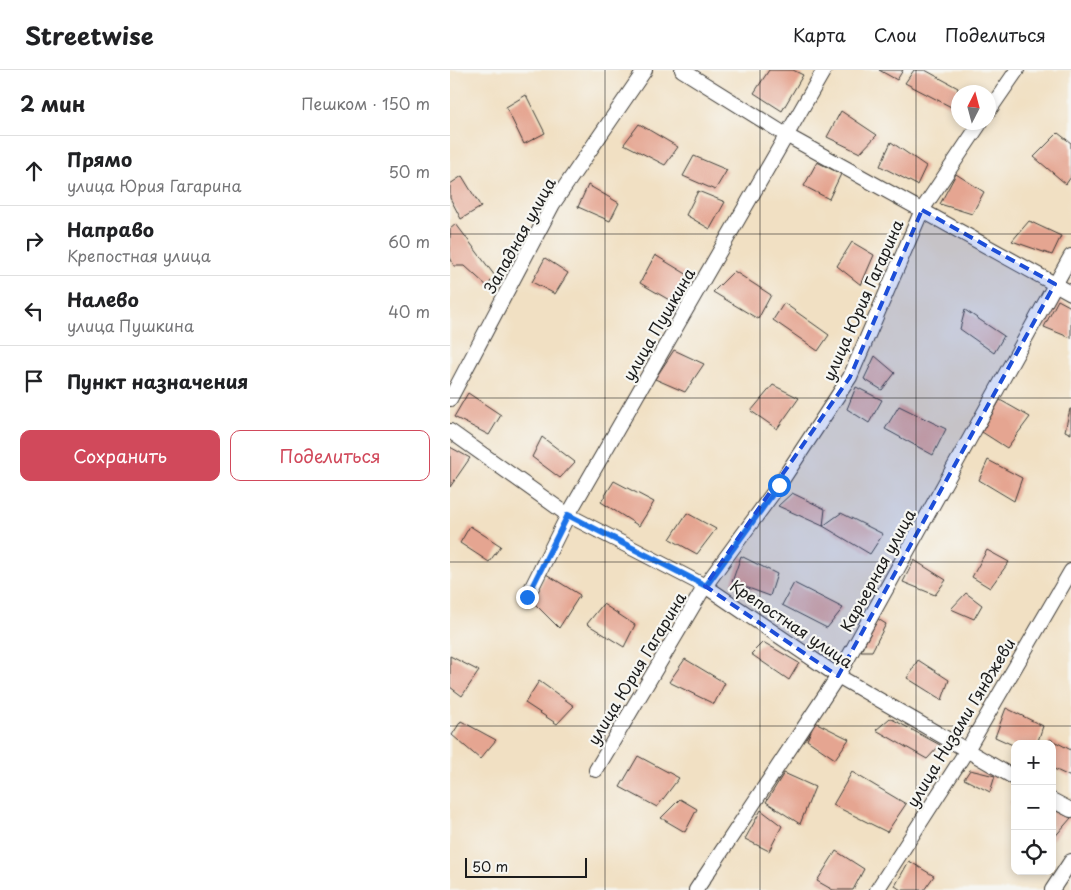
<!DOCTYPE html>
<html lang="ru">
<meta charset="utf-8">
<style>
:root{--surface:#fff;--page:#f6f6f6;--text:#202124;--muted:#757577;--line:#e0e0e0;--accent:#d1495b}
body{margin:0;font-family:"Playpen Sans",sans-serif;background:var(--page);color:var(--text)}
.controls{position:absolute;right:15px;bottom:15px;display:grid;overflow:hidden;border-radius:10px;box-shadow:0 2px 8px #0003}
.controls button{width:45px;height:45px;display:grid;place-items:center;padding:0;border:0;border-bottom:1px solid var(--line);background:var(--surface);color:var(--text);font:25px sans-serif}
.compass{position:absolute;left:501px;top:15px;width:45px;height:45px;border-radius:50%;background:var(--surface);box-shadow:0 2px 8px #0003;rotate:6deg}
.scale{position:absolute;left:15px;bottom:12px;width:122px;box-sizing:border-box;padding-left:5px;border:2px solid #1c1c1c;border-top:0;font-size:14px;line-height:18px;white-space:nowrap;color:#1c1c1c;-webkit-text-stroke:4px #f6f6f2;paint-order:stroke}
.stop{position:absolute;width:15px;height:15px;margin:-11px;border:4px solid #1a73e8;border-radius:50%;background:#fff}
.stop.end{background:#1a73e8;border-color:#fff;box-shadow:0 1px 5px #0008}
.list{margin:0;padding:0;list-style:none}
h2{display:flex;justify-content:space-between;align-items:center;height:65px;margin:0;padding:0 20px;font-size:21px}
h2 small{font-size:16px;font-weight:400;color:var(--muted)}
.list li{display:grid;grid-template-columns:32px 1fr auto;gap:15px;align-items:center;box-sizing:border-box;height:70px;padding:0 20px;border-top:1px solid var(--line)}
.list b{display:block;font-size:19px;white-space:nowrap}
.list p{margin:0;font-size:16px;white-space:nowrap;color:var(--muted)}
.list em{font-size:16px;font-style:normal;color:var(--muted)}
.actions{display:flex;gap:10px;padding:15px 20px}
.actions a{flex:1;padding:11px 0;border:1px solid var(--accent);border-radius:10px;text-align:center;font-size:18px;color:var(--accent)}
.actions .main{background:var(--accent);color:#fff}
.icon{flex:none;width:28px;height:28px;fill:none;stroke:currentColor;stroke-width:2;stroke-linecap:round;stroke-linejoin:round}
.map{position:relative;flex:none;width:621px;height:820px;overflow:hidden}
header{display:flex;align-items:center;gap:30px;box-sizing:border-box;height:70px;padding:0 25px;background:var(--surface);border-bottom:1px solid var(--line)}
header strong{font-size:24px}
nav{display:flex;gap:28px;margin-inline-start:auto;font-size:18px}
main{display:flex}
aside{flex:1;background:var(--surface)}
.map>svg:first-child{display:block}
.building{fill:#e5a591}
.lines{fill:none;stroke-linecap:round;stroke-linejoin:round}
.street-casing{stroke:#3c3935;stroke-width:16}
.street{stroke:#fff;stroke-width:14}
.route{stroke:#1a73e8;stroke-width:6}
.marked{fill:#1d4ed8;fill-opacity:0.2;stroke:#1d4ed8;stroke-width:4;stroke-dasharray:10 6;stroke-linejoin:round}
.grid{fill:none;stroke:#1c1c1c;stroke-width:1;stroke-opacity:0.55}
.labels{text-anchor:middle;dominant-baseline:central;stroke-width:4.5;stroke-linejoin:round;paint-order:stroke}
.street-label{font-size:16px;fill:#1c1c1c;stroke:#f6f6f2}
</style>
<header>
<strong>Streetwise</strong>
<nav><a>Карта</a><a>Слои</a><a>Поделиться</a></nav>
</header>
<main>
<aside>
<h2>2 мин<small>Пешком · 150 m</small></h2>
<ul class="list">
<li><svg class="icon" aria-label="ahead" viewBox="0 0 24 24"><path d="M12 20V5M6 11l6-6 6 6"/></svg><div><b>Прямо</b><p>улица Юрия Гагарина</p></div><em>50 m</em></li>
<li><svg class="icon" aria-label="right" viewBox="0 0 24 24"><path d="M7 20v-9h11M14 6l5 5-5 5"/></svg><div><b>Направо</b><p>Крепостная улица</p></div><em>60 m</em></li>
<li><svg class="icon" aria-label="left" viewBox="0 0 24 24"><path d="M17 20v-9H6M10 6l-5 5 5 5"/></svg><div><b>Налево</b><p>улица Пушкина</p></div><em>40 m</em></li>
<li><svg class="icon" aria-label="arrive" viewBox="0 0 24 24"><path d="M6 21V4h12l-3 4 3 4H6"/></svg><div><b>Пункт назначения</b></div></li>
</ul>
<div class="actions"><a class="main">Сохранить</a><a>Поделиться</a></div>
</aside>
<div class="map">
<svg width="621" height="820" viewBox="0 0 621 820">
<rect width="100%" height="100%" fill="#f6f6f2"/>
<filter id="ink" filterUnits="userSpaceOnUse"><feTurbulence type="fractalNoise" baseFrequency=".02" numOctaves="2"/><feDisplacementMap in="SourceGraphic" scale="10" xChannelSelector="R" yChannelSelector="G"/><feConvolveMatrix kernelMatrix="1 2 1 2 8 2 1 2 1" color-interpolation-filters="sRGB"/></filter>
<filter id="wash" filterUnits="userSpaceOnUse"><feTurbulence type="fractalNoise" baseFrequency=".0096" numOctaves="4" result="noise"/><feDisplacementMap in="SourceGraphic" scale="20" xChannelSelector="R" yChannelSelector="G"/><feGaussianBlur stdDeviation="1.12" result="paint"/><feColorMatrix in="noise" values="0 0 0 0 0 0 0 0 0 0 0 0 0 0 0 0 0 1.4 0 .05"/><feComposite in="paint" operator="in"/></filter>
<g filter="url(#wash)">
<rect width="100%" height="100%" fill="#f1e0c3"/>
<g id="blocks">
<g class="building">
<path d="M319,0H343L353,5L332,41L304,23Z"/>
<path d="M429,0H453L447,10Z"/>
<path d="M464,0H475L508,18L505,39L455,13Z"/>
<path d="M76,25L95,63L74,74L56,37Z"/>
<path d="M391,41L427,65L410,83L377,67Z"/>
<path d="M189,54L228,77L215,95L174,74Z"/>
<path d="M608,63L621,73V107L616,114L584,87Z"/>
<path d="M441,72L476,96L467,115L430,96Z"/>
<path d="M244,86L277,100L265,120L233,106Z"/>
<path d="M367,92L391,104L379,129L354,116Z"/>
<path d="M506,104L534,122L522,144L490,134Z"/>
<path d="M12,106L31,137L11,149L0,128V114Z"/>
<path d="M138,115L169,133L160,151L128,137Z"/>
<path d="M248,121L275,132L260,159L236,145Z"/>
<path d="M579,151L611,166L602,185L562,171Z"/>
<path d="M6,154L45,206L37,216L15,196H4L0,187V159Z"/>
<path d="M402,172L424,185L411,215L387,196Z"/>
<path d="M205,185L238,205L221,231L190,213Z"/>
<path d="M95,188L118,203L105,224L82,212Z"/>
<path d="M284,201L321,225L308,249L263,222Z"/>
<path d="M608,230L621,237V268L594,257Z"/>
<path d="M334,233L379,265L368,281L323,250Z"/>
<path d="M515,240L554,266L544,283L510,259Z"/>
<path d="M224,280L254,294L235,322L205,309Z"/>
<path d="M425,286L445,303L432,320L414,309Z"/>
<path d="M323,315L349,328L327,359L301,341Z"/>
<path d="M406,317L432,330L419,353L397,339Z"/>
<path d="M18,323L51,345L39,365L4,347Z"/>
<path d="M550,330L580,347L557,378L532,362Z"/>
<path d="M449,336L496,359L483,385L435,359Z"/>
<path d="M620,339H621V364L615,361Z"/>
<path d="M92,367L125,392L110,408L82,387Z"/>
<path d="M0,377L20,388L0,417Z"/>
<path d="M538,390L572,408L564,431L529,410Z"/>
<path d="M164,411L204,432L189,456L151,432Z"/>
<path d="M342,423L375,439L373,456L391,443L433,464L420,484L373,456L328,436Z"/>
<path d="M237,443L266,459L247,484L220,469Z"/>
<path d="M20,456L51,476L39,492L10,473Z"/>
<path d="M537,480L559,492L540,518L522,507Z"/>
<path d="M291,486L327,504L320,526L282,512Z"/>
<path d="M464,490L496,510L485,525L453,512Z"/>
<path d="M96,504L130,525L109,558L83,532Z"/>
<path d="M344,513L393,538L377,558L332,535Z"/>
<path d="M516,523L532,535L524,549L501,539Z"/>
<path d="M153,534L185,555L174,577L137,554Z"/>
<path d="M428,549L436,554L422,581H411Z"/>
<path d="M313,572L349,593L339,610L301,584Z"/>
<path d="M0,586L29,601L12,626L0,617Z"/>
<path d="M235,589L275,613L264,634L219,612Z"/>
<path d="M468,590L499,610L492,630L457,608Z"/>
<path d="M89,611L124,636L107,654L75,633Z"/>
<path d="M556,638L593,656L587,674H565V676L545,667Z"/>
<path d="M440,648L490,675L477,689L426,660Z"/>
<path d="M11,651L46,670L30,689L2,665Z"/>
<path d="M365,652L399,669L385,689L357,670Z"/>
<path d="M600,669L621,680V707L602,698V674H597Z"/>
<path d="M188,686L229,708L207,737L170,717Z"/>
<path d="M520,700L545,706L540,722L514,709Z"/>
<path d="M402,702L456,734L437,762L383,735Z"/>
<path d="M334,703L365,717L350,754L316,732Z"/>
<path d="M565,724V737L560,734Z"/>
<path d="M230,729L247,739L235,762L211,748Z"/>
<path d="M602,739L621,748L602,770Z"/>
<path d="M311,740L332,756L319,781L295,769Z"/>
<path d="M386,781L414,799L403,820H383L367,811Z"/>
<path d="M459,791L484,806L474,820H451L445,816Z"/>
</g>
</g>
</g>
<g filter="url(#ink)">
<use href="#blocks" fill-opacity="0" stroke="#3c3935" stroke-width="1"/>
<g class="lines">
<g class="street-casing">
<g id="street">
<path d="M232,0L336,65L621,223"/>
<path d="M538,42L567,0"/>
<path d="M0,329L103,134L195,0"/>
<path d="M0,361L118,445L255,516L388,606L565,708"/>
<path d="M77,527L118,445L374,0"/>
<path d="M146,700L255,516L329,415L400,307L472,140L531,52"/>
<path d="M602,730L621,740"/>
<path d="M246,820L388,606L621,186"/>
<path d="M427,820L517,680L621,501"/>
<path d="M602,820L621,791"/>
</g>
</g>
<use href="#street" class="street"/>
</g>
</g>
<g class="lines" filter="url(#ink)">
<path class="route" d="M77,527L118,445L256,516L329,415"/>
</g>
<path class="marked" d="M472,140L605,214L388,606L255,516L400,307Z"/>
<path class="grid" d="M155,0V820M310,0V820M466,0V820M0,164H621M0,328H621M0,492H621M0,656H621"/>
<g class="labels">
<g class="street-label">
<text transform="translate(69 165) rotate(-61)">Западная улица</text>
<text transform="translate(412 230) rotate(-66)">улица Юрия Гагарина</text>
<text transform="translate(208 254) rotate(-60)">улица Пушкина</text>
<text transform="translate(427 500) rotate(-61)">Карьерная улица</text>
<text transform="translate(342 553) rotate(34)">Крепостная улица</text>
<text transform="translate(186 598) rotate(-59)">улица Юрия Гагарина</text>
<text transform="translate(510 652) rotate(-59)">улица Низами Гянджеви</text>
</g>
</g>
</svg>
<div class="controls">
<button>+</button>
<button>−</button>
<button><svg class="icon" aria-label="locate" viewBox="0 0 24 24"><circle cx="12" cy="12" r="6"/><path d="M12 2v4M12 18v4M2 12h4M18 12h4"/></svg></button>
</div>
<svg class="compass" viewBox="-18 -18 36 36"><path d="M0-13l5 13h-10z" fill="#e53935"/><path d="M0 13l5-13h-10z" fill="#757577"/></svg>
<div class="scale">50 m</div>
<div class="stop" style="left:329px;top:415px"></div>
<div class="stop end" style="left:77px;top:527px"></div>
</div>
</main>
